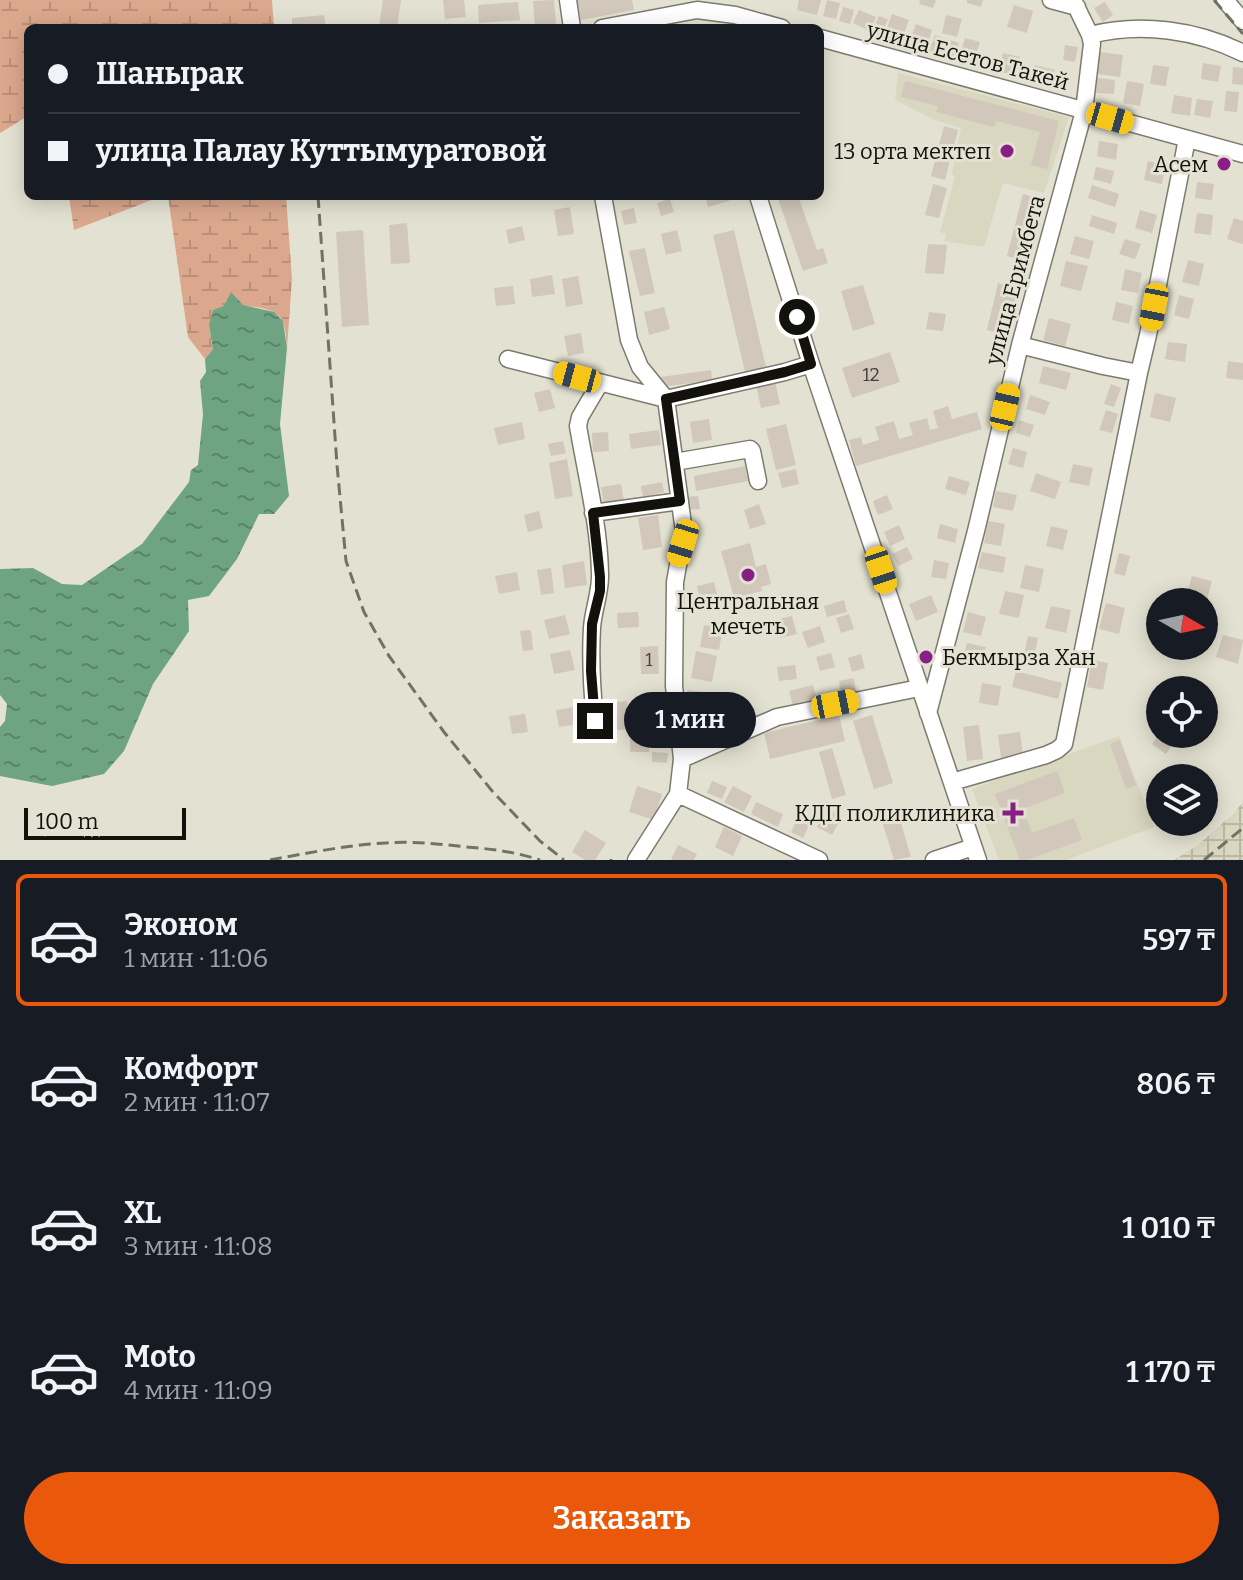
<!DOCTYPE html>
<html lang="ru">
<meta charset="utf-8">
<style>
body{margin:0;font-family:Bitter,serif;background:#20242c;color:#f1f3f6;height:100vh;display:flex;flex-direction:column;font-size:30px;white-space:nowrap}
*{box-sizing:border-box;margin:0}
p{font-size:26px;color:#9ea1a6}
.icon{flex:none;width:44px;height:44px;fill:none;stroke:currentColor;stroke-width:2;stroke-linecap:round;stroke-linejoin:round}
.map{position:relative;height:860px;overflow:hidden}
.details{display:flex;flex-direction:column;background:#171b24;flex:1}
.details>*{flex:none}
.top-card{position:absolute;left:24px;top:24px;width:800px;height:176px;border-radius:12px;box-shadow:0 4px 20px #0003;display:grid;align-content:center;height:176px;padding:0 24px;background:#171b24}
.needle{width:52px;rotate:99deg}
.buttons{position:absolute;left:1146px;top:588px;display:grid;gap:16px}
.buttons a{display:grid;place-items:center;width:72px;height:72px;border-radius:50%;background:#171b24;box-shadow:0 4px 20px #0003;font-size:40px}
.scale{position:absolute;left:24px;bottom:20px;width:162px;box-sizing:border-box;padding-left:8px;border:4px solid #12110c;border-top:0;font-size:22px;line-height:28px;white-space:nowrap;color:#12110c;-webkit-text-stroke:6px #e3e2d2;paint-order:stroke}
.end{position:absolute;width:36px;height:36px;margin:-18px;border:10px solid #12110c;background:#fff;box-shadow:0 0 0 4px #fff}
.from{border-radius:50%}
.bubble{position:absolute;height:56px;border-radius:28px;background:#171b24;box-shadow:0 4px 20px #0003;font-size:26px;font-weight:600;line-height:56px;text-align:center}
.car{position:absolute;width:24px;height:48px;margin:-24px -12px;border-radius:10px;box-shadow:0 0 6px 2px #0007;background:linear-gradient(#f5c518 24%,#345 0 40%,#f5c518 0 76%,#345 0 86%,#f5c518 0)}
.top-card b{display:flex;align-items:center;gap:28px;height:76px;font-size:30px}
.top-card b+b{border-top:2px solid #363941}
.top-card i{width:20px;height:20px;background:#f1f3f6}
ul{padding:14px 0 0;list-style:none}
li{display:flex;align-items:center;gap:24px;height:132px;margin:0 16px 12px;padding:0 8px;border:4px solid transparent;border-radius:12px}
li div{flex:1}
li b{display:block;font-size:30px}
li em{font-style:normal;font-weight:600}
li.active{border-color:#ea580c}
li>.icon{width:72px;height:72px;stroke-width:1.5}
.cta{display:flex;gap:16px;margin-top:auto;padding:16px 24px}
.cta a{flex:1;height:92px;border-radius:48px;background:#ea580c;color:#fff;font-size:32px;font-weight:600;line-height:92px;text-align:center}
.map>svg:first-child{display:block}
</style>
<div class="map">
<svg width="1243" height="860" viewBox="0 0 1243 860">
<defs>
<pattern id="industrial-grid" width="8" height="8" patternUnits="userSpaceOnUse" patternTransform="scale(2)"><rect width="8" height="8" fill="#d9d7c0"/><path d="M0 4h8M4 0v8" fill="none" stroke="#b9b8a4"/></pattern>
<pattern id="wetland-marsh" width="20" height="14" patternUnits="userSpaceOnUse" patternTransform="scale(2)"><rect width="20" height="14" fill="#dba88d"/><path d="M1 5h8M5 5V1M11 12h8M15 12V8" fill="none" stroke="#bb9078"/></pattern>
<pattern id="water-ripples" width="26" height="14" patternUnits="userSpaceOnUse" patternTransform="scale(2)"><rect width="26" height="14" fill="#6fa483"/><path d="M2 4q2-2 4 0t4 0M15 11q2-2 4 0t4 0" fill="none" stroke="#5a846a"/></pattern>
</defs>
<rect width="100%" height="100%" fill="#e3e2d2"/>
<path fill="#d9d7c0" d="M898,73L1069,117L1044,193L1003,183L984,247L944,241L946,234L940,232L955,177L952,174L961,128L935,120L895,100Z
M1119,736L1154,827L1066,860H999L972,789Z"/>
<path fill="url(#industrial-grid)" d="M1243,802V860H1174L1198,845L1233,814Z"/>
<path fill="url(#wetland-marsh)" d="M0,0H272L274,28H28V116L0,133Z
M69,196H162L74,230Z
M168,196H286L292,279L287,348C286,340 286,329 283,322C276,305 240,305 224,306L209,325L213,349L205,359L188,337Z"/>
<path fill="url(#water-ripples)" d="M231,292L243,305L274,312L283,321L287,348L280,424L289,496L274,514H259L237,559L209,596L188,600L189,631L153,684L124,751L104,774L52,786L0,776V727L5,721L7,704L0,695V569L33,568L62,584L82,585L142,544L189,482L191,470L198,465L203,414L200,381L206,372L205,359L213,349L209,325L213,310L224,306Z"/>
<path fill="#d1c7ba" d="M383,0H401L397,28L379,26Z
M443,0H464L466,17L445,19Z
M554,0L556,25L535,26L533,1Z
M577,0H632L634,10L581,20Z
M799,0H821L817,15L797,10Z
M827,0L840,3L836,19L823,16Z
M920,0H936L933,8L919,4Z
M967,0H983L981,7L967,3Z
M518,2L520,20L479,23L478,5Z
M1105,2L1113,15L1103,22L1094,8Z
M1014,5L1033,11L1027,33L1007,27Z
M843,7L854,10L850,24L839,21Z
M859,10L876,17L870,31L853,23Z
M892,14L909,20L901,42L884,36Z
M324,15L326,28H292V18Z
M946,15L962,19L957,37L942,33Z
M879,16L888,19L881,36L872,32Z
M916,24L932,30L925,51L909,45Z
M935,35L959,43L953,60L929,52Z
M965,38L980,42L973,64L959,60Z
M1065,45L1078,47L1075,62L1063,60Z
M1099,52L1123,55L1120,77L1097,74Z
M1003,53L1020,57L1016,76L998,71Z
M1203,63L1221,66L1218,82L1201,79Z
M1035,65L1055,70L1051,87L1031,82Z
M1153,65L1169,67L1166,86L1150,84Z
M1233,67L1243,68V85L1232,84Z
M1097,78L1115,80L1114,94L1096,93Z
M905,81L1059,121L1047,169L1031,165L1040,132L996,121L994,127L936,112L938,106L901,97Z
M1127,81L1144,84L1140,106L1123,103Z
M1226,91L1239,92L1237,112L1224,111Z
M1174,95L1192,98L1190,116L1171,113Z
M1197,99L1213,101L1210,118L1194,115Z
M944,126L958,130L945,180L931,176Z
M1099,141L1118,144L1116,160L1097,156Z
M1148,161L1166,165L1162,184L1144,180Z
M1096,167L1114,171L1111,184L1093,179Z
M1197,182L1214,184L1212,200L1195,198Z
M933,184L947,188L939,218L925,215Z
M1092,185L1119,194L1115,207L1088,198Z
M1023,194L1042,199L1026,261L1007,256Z
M705,196H728L729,201L708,207Z
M777,196H798L817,250L823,248L828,263L803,271Z
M670,199L674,212L661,216L657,203Z
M570,207L574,234L558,236L554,210Z
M634,208L637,223L624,225L621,211Z
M1140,210L1157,215L1152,233L1135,228Z
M1197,213L1213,215L1211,235L1194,233Z
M1092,215L1117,223L1114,234L1089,226Z
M1234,218L1243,221V244L1227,239Z
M407,223L410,263L391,264L389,225Z
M522,226L525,240L509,244L506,230Z
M363,230L369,325L342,327L336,232Z
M677,230L682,251L666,255L661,234Z
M734,230L766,367L745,372L713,235Z
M1075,236L1094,241L1089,259L1070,254Z
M1125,239L1141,244L1135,259L1119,254Z
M928,244L947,245L944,274L925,273Z
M645,248L655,293L640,296L629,251Z
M1188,260L1204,264L1199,286L1182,282Z
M1066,261L1088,266L1081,291L1060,286Z
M1125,269L1142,273L1138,293L1121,290Z
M552,275L555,294L532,297L530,279Z
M578,276L583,304L566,307L562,279Z
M998,283L1018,289L1007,335L987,330Z
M863,285L875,324L853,331L841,291Z
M513,286L515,304L496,306L494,288Z
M1179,295L1194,299L1189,319L1174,315Z
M1116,302L1133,306L1129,324L1112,320Z
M664,307L670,329L649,335L644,312Z
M929,312L946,314L943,331L926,329Z
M1049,318L1071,324L1065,346L1043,340Z
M581,333L584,353L568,356L564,336Z
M1168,342L1187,344L1185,362L1165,359Z
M890,352L900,382L852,398L842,368Z
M1228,361L1243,363V380L1226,378Z
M1043,366L1071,373L1066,390L1039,383Z
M711,370L712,380L662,387L660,377Z
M775,381L780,404L761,408L756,385Z
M1111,384L1121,388L1114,407L1104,404Z
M550,389L555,408L539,412L534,393Z
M1155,393L1176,398L1170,422L1150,417Z
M1030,395L1050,402L1045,415L1026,409Z
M948,406L952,419L977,412L982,429L856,466L849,440L861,437L863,445L879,440L875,427L894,421L899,439L913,435L909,423L927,418L930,430L938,428L933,411Z
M1106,410L1118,414L1112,433L1099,430Z
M709,419L712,440L693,443L690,422Z
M1019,420L1034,425L1030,437L1016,433Z
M522,422L525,439L498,445L494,428Z
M786,424L796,465L776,470L766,429Z
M659,430L661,445L631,449L629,434Z
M608,432L609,451L593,452L592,433Z
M563,441L566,453L551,456L548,444Z
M1013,448L1027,452L1023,468L1008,464Z
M567,459L573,496L555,499L549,463Z
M1073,464L1093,468L1089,486L1069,482Z
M745,466L748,481L696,491L694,476Z
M796,469L799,484L782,488L778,473Z
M1036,473L1061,482L1055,499L1030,491Z
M949,476L970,482L966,495L945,489Z
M662,482L664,492L643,497L641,486Z
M621,484L624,501L604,505L601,487Z
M996,491L1017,495L1013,511L993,507Z
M887,495L893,509L878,515L873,501Z
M698,496L700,509L686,510L685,497Z
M759,504L766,524L750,529L744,510Z
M539,511L543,528L528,532L524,515Z
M658,515L662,547L643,550L638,518Z
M988,521L1005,524L1001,546L984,543Z
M940,524L958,529L955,543L937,538Z
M899,525L905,539L890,546L884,532Z
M1051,526L1068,530L1063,550L1046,546Z
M750,543L756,567L766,564L771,584L761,587L762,591L734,598L721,551Z
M907,547L913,559L898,566L892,554Z
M982,552L1006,557L1003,573L978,568Z
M1119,553L1130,556L1125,576L1114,573Z
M934,560L949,563L946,579L931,577Z
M584,561L587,585L565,588L562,565Z
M1025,565L1044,569L1039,592L1020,588Z
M551,568L554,593L541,595L537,570Z
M517,572L520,590L499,594L495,576Z
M1192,576L1212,581L1206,603L1186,597Z
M714,582L720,607L702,611L697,586Z
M1005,591L1024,595L1019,618L999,614Z
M931,595L938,612L916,621L909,604Z
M844,600L847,612L827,617L824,606Z
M1106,603L1125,608L1119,634L1099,629Z
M1051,606L1071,610L1066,633L1045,628Z
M638,612L639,627L618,628L617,613Z
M968,612L986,617L981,636L963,632Z
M849,614L854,629L841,633L836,618Z
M565,615L570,634L549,639L544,620Z
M792,616L797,634L780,638L775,620Z
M704,625L723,627L719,650L700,647Z
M820,626L825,642L808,648L802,632Z
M531,630L533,650L523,651L520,631Z
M1223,635L1243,640L1238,664L1216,657Z
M1028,636L1038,638L1034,657L1024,655Z
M967,643L986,647L983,659L964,654Z
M658,646L659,674H641L640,647Z
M570,650L575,670L554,674L550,654Z
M696,651L717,656L712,682L691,678Z
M831,653L835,667L820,671L816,657Z
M861,654L865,668L852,672L848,658Z
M1092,660L1108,663L1103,690L1087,687Z
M795,665L797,679L779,681L777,667Z
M1016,671L1062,683L1058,699L1012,687Z
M854,678L856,692L841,694L839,681Z
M982,683L1001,686L998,706L979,703Z
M813,685L817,700L793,706L789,691Z
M687,690L704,692L702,706L685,704Z
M627,701L630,729L605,731L602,704Z
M575,707L578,724L559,727L556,710Z
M707,710L722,712L720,728L704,726Z
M525,714L528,732L512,734L509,716Z
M839,715L845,741L770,759L764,733Z
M872,715L893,783L874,789L853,721Z
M650,724H667V732L650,731Z
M979,725L983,759L967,761L963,727Z
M1020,732L1023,755L1001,758L998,735Z
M630,733L650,734L649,752H630Z
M1159,734H1180L1166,754L1152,744Z
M1120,740L1136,785L1126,789L1110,744Z
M832,748L846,795L832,799L819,752Z
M652,752L668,753L667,763L652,762Z
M1057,771L1065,793L1023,809L1032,833L1074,818L1082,840L1027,860H1020L995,794Z
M712,781L727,787L722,799L707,793Z
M637,786L662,794L654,820L629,812Z
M733,786L752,796L744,812L724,802Z
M756,802L783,814L778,827L751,814Z
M827,808L842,816L832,835L817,827Z
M899,816L911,857L894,860L882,821Z
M797,819L809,825L803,838L791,832Z
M724,827L742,836L733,856L715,847Z
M585,830L606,843L595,860H585L572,852Z
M678,845L697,854L694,860H671Z"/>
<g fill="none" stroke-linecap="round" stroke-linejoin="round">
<defs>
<path id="minor" d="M568,0L572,28
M1051,0L1077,7
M1225,0L1243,21
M602,28L697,10L735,15L782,28
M1090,35C1141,22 1197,30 1243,53
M820,38L1243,154
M603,196L629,340L640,367L666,399L684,532L675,582L674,686L682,759L777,717L919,688
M758,196L811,364L978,860
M1020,345L1103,366L1139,373
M508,359L666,399L785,372L811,364
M675,462L750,449L752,451L758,481
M593,513L680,501
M928,713L976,531L1020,345L1084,111L1092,44L1090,35L1073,0
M595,721C592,690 590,660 592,628C593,610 601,592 600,573C599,524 586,474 578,426L580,417L600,383
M952,782L1046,755L1057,750L1064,744L1139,373L1148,335L1187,139
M678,794L819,860
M636,860L678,794L682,759
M934,860L973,847"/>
</defs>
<use href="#minor" stroke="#7d7b6d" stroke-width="19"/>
<use href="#minor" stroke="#fff" stroke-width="16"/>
<path stroke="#727167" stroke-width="3" stroke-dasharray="12 6" stroke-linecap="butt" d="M1214,0L1243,34
M318,196L337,465L346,561L364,612L389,656L444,732L493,792L540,841L564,860
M611,859V860
M270,860C308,853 347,845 386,843C413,841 440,844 467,847C492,849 516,852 540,860
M1204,860L1243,828"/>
</g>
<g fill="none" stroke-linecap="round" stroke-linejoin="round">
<path stroke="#12110c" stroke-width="10" d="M595,721L591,671L592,624L600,591V577L593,513L680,501L666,399L785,372L811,364L797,317"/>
</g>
<g fill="#871f85" stroke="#e3e2d2" stroke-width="3">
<circle cx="1007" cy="151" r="8"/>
<circle cx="1224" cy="164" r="8"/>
<circle cx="748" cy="575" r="8"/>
<circle cx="926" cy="657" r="8"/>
<path d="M1009 801h8v8h8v8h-8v8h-8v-8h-8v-8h8z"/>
</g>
<g text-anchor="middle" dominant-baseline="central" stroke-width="6" stroke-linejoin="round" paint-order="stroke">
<g font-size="18" fill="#423e38">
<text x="871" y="375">12</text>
<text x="649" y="660">1</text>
</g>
<g font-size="22" fill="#12110c" stroke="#e3e2d2">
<text transform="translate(968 56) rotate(15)">улица Есетов Такей</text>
<text transform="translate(1015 280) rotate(-75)">улица Еримбета</text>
</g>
<g font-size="22" fill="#12110c" stroke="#e3e2d2" text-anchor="end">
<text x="991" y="151">13 орта мектеп</text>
<text x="1208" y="164">Асем</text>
<text x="748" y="601" text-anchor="middle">Центральная<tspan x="748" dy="25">мечеть</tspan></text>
<text x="942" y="657" text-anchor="start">Бекмырза Хан</text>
<text x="995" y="813">КДП поликлиника</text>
</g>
</g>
</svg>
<div class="buttons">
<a><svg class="needle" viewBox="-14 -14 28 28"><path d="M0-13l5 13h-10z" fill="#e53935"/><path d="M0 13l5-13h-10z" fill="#9ea1a6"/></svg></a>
<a><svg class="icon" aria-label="locate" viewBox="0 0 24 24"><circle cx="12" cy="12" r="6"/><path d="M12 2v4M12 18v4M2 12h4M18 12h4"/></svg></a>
<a><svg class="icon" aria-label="layers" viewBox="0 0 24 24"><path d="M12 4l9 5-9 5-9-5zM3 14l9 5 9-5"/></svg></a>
</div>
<div class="scale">100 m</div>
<i class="end from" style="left:797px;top:317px"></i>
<i class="end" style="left:595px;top:721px"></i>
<div class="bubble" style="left:624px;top:692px;width:132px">1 мин</div>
<i class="car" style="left:1110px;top:118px;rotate:106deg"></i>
<i class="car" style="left:1154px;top:307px;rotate:191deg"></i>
<i class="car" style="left:577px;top:377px;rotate:285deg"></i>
<i class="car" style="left:1005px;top:407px;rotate:13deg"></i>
<i class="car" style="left:683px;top:543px;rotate:197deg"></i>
<i class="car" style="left:881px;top:570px;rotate:162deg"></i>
<i class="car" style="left:835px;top:704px;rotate:79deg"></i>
<div class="top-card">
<b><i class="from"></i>Шанырак</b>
<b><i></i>улица Палау Куттымуратовой</b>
</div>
</div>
<section class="details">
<ul>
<li class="active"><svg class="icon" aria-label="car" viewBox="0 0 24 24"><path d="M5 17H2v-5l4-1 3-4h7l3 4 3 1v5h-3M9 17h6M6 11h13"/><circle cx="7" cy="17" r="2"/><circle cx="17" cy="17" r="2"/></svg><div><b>Эконом</b><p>1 мин · 11:06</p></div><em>597 ₸</em></li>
<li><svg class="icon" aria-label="car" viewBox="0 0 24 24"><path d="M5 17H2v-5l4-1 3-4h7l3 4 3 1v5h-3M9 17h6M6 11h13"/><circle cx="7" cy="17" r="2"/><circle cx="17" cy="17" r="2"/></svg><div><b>Комфорт</b><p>2 мин · 11:07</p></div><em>806 ₸</em></li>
<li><svg class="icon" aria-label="car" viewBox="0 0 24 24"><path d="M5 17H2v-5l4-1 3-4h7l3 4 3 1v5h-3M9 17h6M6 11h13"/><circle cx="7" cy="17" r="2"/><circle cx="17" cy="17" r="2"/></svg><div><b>XL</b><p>3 мин · 11:08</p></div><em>1 010 ₸</em></li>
<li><svg class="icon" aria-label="car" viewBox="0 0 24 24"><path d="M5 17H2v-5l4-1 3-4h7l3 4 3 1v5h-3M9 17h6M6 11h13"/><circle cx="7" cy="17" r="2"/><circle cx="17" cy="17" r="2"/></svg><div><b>Moto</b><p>4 мин · 11:09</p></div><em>1 170 ₸</em></li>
</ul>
<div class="cta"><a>Заказать</a></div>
</section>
